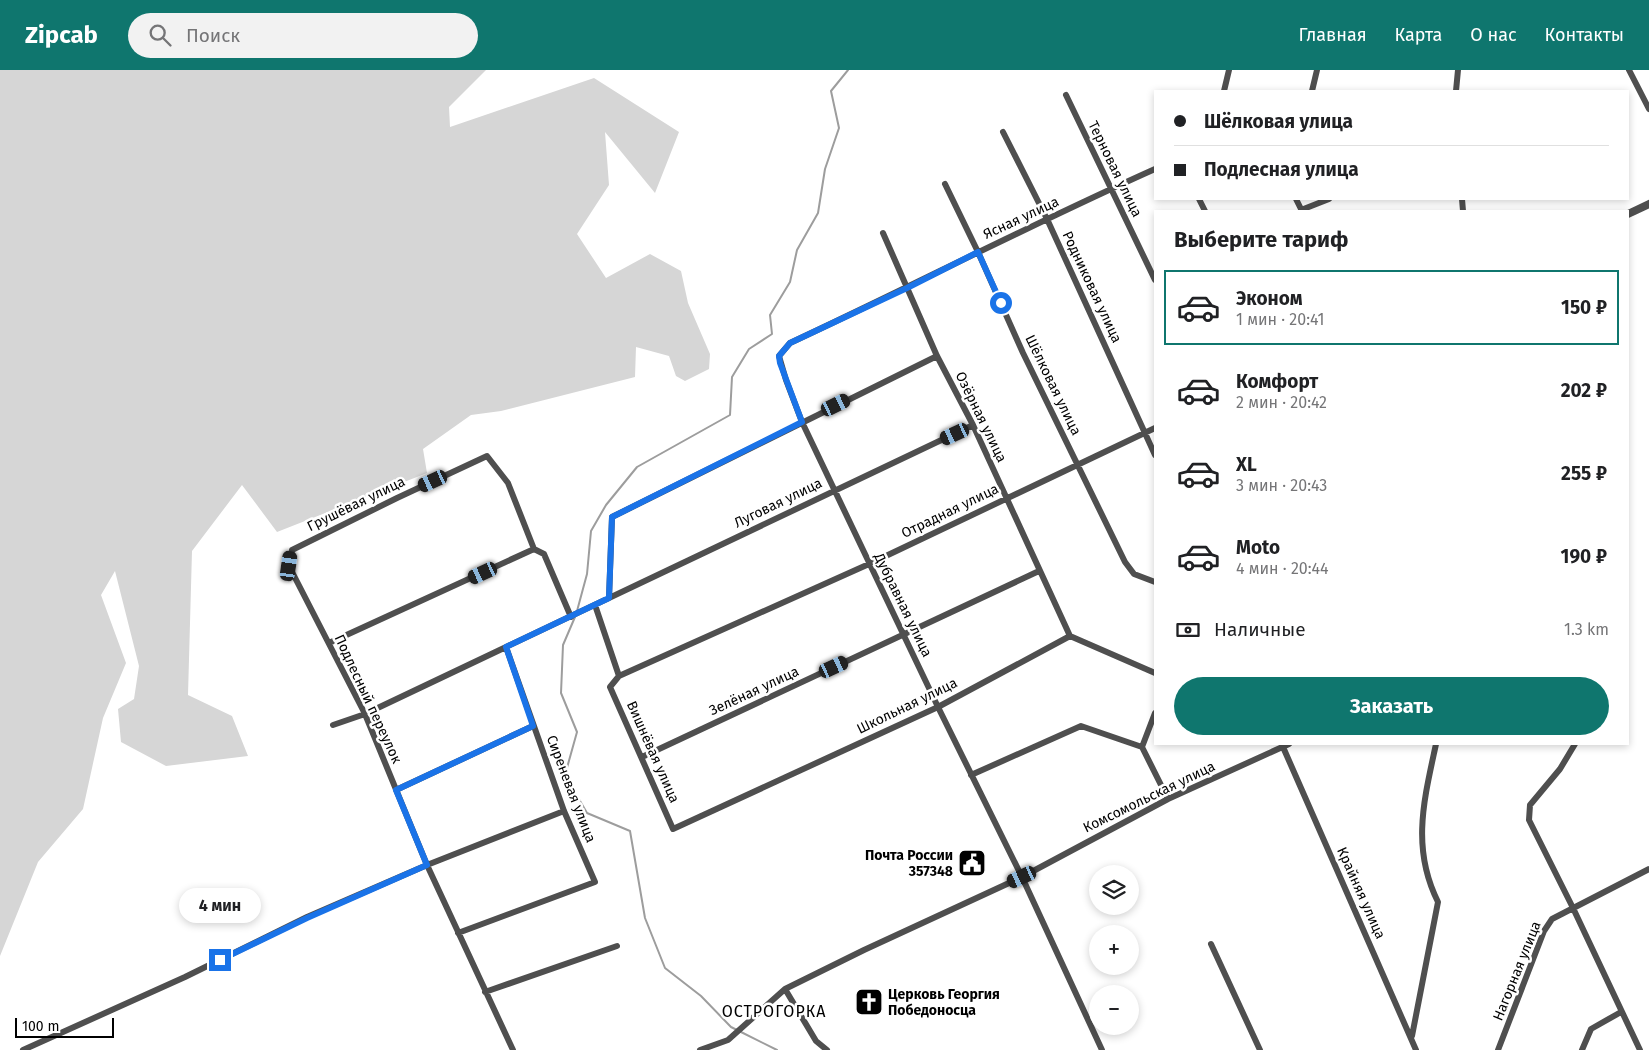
<!DOCTYPE html>
<html lang="ru">
<meta charset="utf-8">
<style>
body{margin:0;font-family:"Fira Sans",sans-serif;background:#f2f2f2;color:#202124;height:100vh;display:flex;flex-direction:column;font-size:19px;white-space:nowrap}
*{box-sizing:border-box;margin:0}
p{font-size:16px;color:#757577}
.icon{flex:none;width:28px;height:28px;fill:none;stroke:currentColor;stroke-width:2;stroke-linecap:round;stroke-linejoin:round}
.map{position:relative;flex:1;overflow:hidden}
.sheet{position:absolute;left:1154px;top:140px;width:475px;height:535px;display:flex;flex-direction:column;background:#fff;border-radius:0px;box-shadow:0 2px 8px #0003}
.sheet>*{flex:none}
.top-card{position:absolute;left:1154px;top:20px;width:475px;height:110px;border-radius:0px;box-shadow:0 2px 8px #0003;display:grid;align-content:center;height:110px;padding:0 20px;background:#fff}
.controls{position:absolute;left:1089px;top:795px;display:grid;gap:10px}
.controls a{display:grid;place-items:center;width:50px;height:50px;border-radius:50%;background:#fff;box-shadow:0 2px 8px #0003;font-size:25px}
.scale{position:absolute;left:15px;bottom:12px;width:99px;box-sizing:border-box;padding-left:5px;border:2px solid #000;border-top:0;font-size:14px;line-height:18px;white-space:nowrap;color:#000;-webkit-text-stroke:4px #fff;paint-order:stroke}
.end{position:absolute;width:22px;height:22px;margin:-11px;border:6px solid #1a73e8;background:#fff;box-shadow:0 0 0 2px #fff}
.from{border-radius:50%}
.bubble{position:absolute;height:35px;border-radius:18px;background:#fff;box-shadow:0 2px 8px #0003;font-size:16px;font-weight:700;line-height:35px;text-align:center}
.car{position:absolute;width:15px;height:30px;margin:-15px -8px;border-radius:6px;box-shadow:0 0 4px 1px #0007;background:linear-gradient(#222 24%,#8ab4d8 0 40%,#222 0 76%,#8ab4d8 0 86%,#222 0)}
.top-card b{display:flex;align-items:center;gap:18px;height:48px;font-size:19px}
.top-card b+b{border-top:1px solid #e0e0e0}
.top-card i{width:12px;height:12px;background:#202124}
ul{padding:0;list-style:none}
li{display:flex;align-items:center;gap:15px;height:75px;margin:0 10px 8px;padding:0 10px;border:2px solid transparent;border-radius:0px}
li div{flex:1}
li b{display:block;font-size:19px}
li em{font-style:normal;font-weight:700}
li.current{border-color:#0f766e}
li>.icon{width:45px;height:45px;stroke-width:1.5}
h2{padding:0 20px;font-size:22px;line-height:60px}
.pay{display:flex;align-items:center;gap:12px;height:55px;padding:0 20px;font-size:19px}
.pay p{margin-inline-start:auto}
.cta{display:flex;gap:10px;margin-top:auto;padding:10px 20px}
.cta a{flex:1;height:58px;border-radius:30px;background:#0f766e;color:#fff;font-size:20px;font-weight:700;line-height:58px;text-align:center}
header{display:flex;align-items:center;gap:30px;box-sizing:border-box;height:70px;padding:0 25px;background:#0f766e;color:#fff}
header strong{font-size:24px}
nav{display:flex;gap:28px;margin-inline-start:auto;font-size:18px}
.search{width:350px;height:45px;background:#f2f2f2;display:flex;align-items:center;gap:12px;box-sizing:border-box;padding:0 18px;border-radius:28px;color:#757577;font-size:19px}
.map>svg:first-child{display:block}
</style>
<header>
<strong>Zipcab</strong>
<div class="search"><svg class="icon" aria-label="search" viewBox="0 0 24 24"><circle cx="10" cy="10" r="6"/><path d="M15 15l6 6"/></svg>Поиск</div>
<nav><a>Главная</a><a>Карта</a><a>О нас</a><a>Контакты</a></nav>
</header>
<div class="map">
<svg width="1649" height="980" viewBox="0 0 1649 980">
<rect width="100%" height="100%" fill="#fff"/>
<path fill="#d6d6d6" d="M0,0H486L449,37L450,57L594,8L679,62L655,123L605,62L609,115L577,164L606,208L650,184L681,201L688,233L710,284L709,299L685,311L676,306L669,286L636,277L635,307L501,341L471,345L423,379L427,403L277,462L242,415L192,481L188,625L232,646L248,686L166,696L121,672L118,639L134,629L139,596L115,501L101,525L126,593L103,648L83,739L38,792L0,886Z"/>
<g fill="none" stroke-linecap="round" stroke-linejoin="round">
<path stroke="#9d9d9d" stroke-width="2" d="M577,541L587,504L591,461L606,435L637,397L730,345L732,307L749,279L772,264L770,245L790,212L797,180L818,143L825,99L839,58L831,21L848,0
M575,547L563,575L561,623L577,662L565,705L587,743L630,761L645,848L665,898L701,926L731,957L737,960
M741,962L777,980"/>
<path stroke="#4f4f4f" stroke-width="6" d="M1629,0L1649,39
M1224,21L1229,0
M1312,21L1317,0
M1456,21L1458,0
M1066,25L1155,210
M1003,62L1047,149L1155,385
M945,114L978,182L1023,283L1125,492L1134,504L1155,512
M1199,129L1205,141
M1296,129L1302,141
M1462,129L1463,141
M1301,140L1329,129
M883,163L937,286L973,355L1070,566L1155,603
M609,528L612,447L937,286
M595,535L619,606L610,617L673,759L938,637L1070,566
M329,573L534,479
M619,606L869,494L1155,358
M333,655L365,644L973,355
M1575,674L1560,699L1530,735L1529,750L1573,838L1640,980
M1142,677L1155,643
M1283,677L1416,980
M642,687L1039,501
M971,705L1081,656L1142,677L1168,729
M396,720L533,656
M458,863L595,812L564,741L506,577
M1211,874L1260,980
M785,919L816,971L827,980
M485,922L617,876
M1412,966L1438,832C1411,778 1424,730 1436,674
M23,980L185,907L307,847L427,795L564,741
M513,980L427,795L365,644L289,496L292,480L397,428L487,386L508,413L534,479L544,484L571,547
M700,980L728,970L785,919L864,880L1022,807L1168,729L1289,674
M1102,980L1022,807L938,637L802,352L786,310L779,286L790,273C912,216 1032,154 1155,99
M1498,980L1544,861L1552,849L1649,799
M1582,980L1591,959L1621,942"/>
<path stroke="#4f4f4f" stroke-width="8" d="M1628,144L1649,134"/>
</g>
<g fill="none" stroke-linecap="round" stroke-linejoin="round">
<path stroke="#1a73e8" stroke-width="6" d="M220,890L307,848L427,795L396,720L533,656L506,577L609,528L612,447L802,352L780,293L779,286L790,273L907,218L978,182L1001,233"/>
</g>
<defs>
<symbol id="civic-square" viewBox="-11 -11 22 22"><rect x="-9" y="-9" width="18" height="18" rx="4" fill="#000" stroke="#fff"/><path d="M-.6-6.5H3V-4.5H.6V-3L4-1V1h2V6H-6V1h2V-1L-.6-3ZM-1.2 2.5V6h2.4V2.5Z" fill="#fff"/></symbol>
<symbol id="church-square" viewBox="-11 -11 22 22"><rect x="-9" y="-9" width="18" height="18" rx="4" fill="#000" stroke="#fff"/><path d="M-1.2-6h2.4v3.5h3.3v2.4h-3.3V6h-2.4V-.1h-3.3v-2.4h3.3Z" fill="#fff"/></symbol>
</defs>
<g fill-rule="evenodd">
<use href="#civic-square" x="956" y="777" width="32" height="32"/>
<use href="#church-square" x="853" y="916" width="32" height="32"/>
</g>
<g text-anchor="middle" dominant-baseline="central" stroke-width="5" stroke-linejoin="round" paint-order="stroke">
<g font-size="14" fill="#000" stroke="#fff">
<text transform="translate(1115 99) rotate(64)">Терновая улица</text>
<text transform="translate(1021 148) rotate(-25)">Ясная улица</text>
<text transform="translate(1092 217) rotate(65)">Родниковая улица</text>
<text transform="translate(1053 315) rotate(64)">Шёлковая улица</text>
<text transform="translate(981 347) rotate(64)">Озёрная улица</text>
<text transform="translate(778 433) rotate(-26)">Луговая улица</text>
<text transform="translate(356 434) rotate(-26)">Грушёвая улица</text>
<text transform="translate(950 441) rotate(-26)">Отрадная улица</text>
<text transform="translate(903 535) rotate(64)">Дубравная улица</text>
<text transform="translate(754 621) rotate(-25)">Зелёная улица</text>
<text transform="translate(368 629) rotate(65)">Подлесный переулок</text>
<text transform="translate(907 636) rotate(-26)">Школьная улица</text>
<text transform="translate(653 682) rotate(66)">Вишнёвая улица</text>
<text transform="translate(571 719) rotate(69)">Сиреневая улица</text>
<text transform="translate(1149 727) rotate(-26)">Комсомольская улица</text>
<text transform="translate(1361 823) rotate(66)">Крайняя улица</text>
<text transform="translate(1517 901) rotate(-68)">Нагорная улица</text>
</g>
<g font-size="14" font-weight="bold" fill="#000" stroke="#fff" text-anchor="end">
<text x="953" y="785">Почта России<tspan x="953" dy="16">357348</tspan></text>
<text x="888" y="924" text-anchor="start">Церковь Георгия<tspan x="888" dy="16">Победоносца</tspan></text>
</g>
<g font-size="16" letter-spacing="1" fill="#000" stroke="#fff">
<text x="774" y="941">ОСТРОГОРКА</text>
</g>
</g>
</svg>
<div class="controls">
<a><svg class="icon" aria-label="layers" viewBox="0 0 24 24"><path d="M12 4l9 5-9 5-9-5zM3 14l9 5 9-5"/></svg></a>
<a>+</a>
<a>−</a>
</div>
<div class="scale">100 m</div>
<i class="end from" style="left:1001px;top:233px"></i>
<i class="end" style="left:220px;top:890px"></i>
<div class="bubble" style="left:179px;top:818px;width:82px">4 мин</div>
<i class="car" style="left:836px;top:335px;rotate:64deg"></i>
<i class="car" style="left:955px;top:364px;rotate:245deg"></i>
<i class="car" style="left:433px;top:411px;rotate:245deg"></i>
<i class="car" style="left:289px;top:496px;rotate:8deg"></i>
<i class="car" style="left:483px;top:503px;rotate:245deg"></i>
<i class="car" style="left:834px;top:597px;rotate:65deg"></i>
<i class="car" style="left:1022px;top:807px;rotate:245deg"></i>
<div class="top-card">
<b><i class="from"></i>Шёлковая улица</b>
<b><i></i>Подлесная улица</b>
</div>
<section class="sheet">
<h2>Выберите тариф</h2>
<ul>
<li class="current"><svg class="icon" aria-label="car" viewBox="0 0 24 24"><path d="M5 17H2v-5l4-1 3-4h7l3 4 3 1v5h-3M9 17h6M6 11h13"/><circle cx="7" cy="17" r="2"/><circle cx="17" cy="17" r="2"/></svg><div><b>Эконом</b><p>1 мин · 20:41</p></div><em>150 ₽</em></li>
<li><svg class="icon" aria-label="car" viewBox="0 0 24 24"><path d="M5 17H2v-5l4-1 3-4h7l3 4 3 1v5h-3M9 17h6M6 11h13"/><circle cx="7" cy="17" r="2"/><circle cx="17" cy="17" r="2"/></svg><div><b>Комфорт</b><p>2 мин · 20:42</p></div><em>202 ₽</em></li>
<li><svg class="icon" aria-label="car" viewBox="0 0 24 24"><path d="M5 17H2v-5l4-1 3-4h7l3 4 3 1v5h-3M9 17h6M6 11h13"/><circle cx="7" cy="17" r="2"/><circle cx="17" cy="17" r="2"/></svg><div><b>XL</b><p>3 мин · 20:43</p></div><em>255 ₽</em></li>
<li><svg class="icon" aria-label="car" viewBox="0 0 24 24"><path d="M5 17H2v-5l4-1 3-4h7l3 4 3 1v5h-3M9 17h6M6 11h13"/><circle cx="7" cy="17" r="2"/><circle cx="17" cy="17" r="2"/></svg><div><b>Moto</b><p>4 мин · 20:44</p></div><em>190 ₽</em></li>
</ul>
<div class="pay"><svg class="icon" aria-label="cash" viewBox="0 0 24 24"><path d="M3 7h18v10H3z"/><circle cx="12" cy="12" r="2"/></svg>Наличные<p>1.3 km</p></div>
<div class="cta"><a>Заказать</a></div>
</section>
</div>
